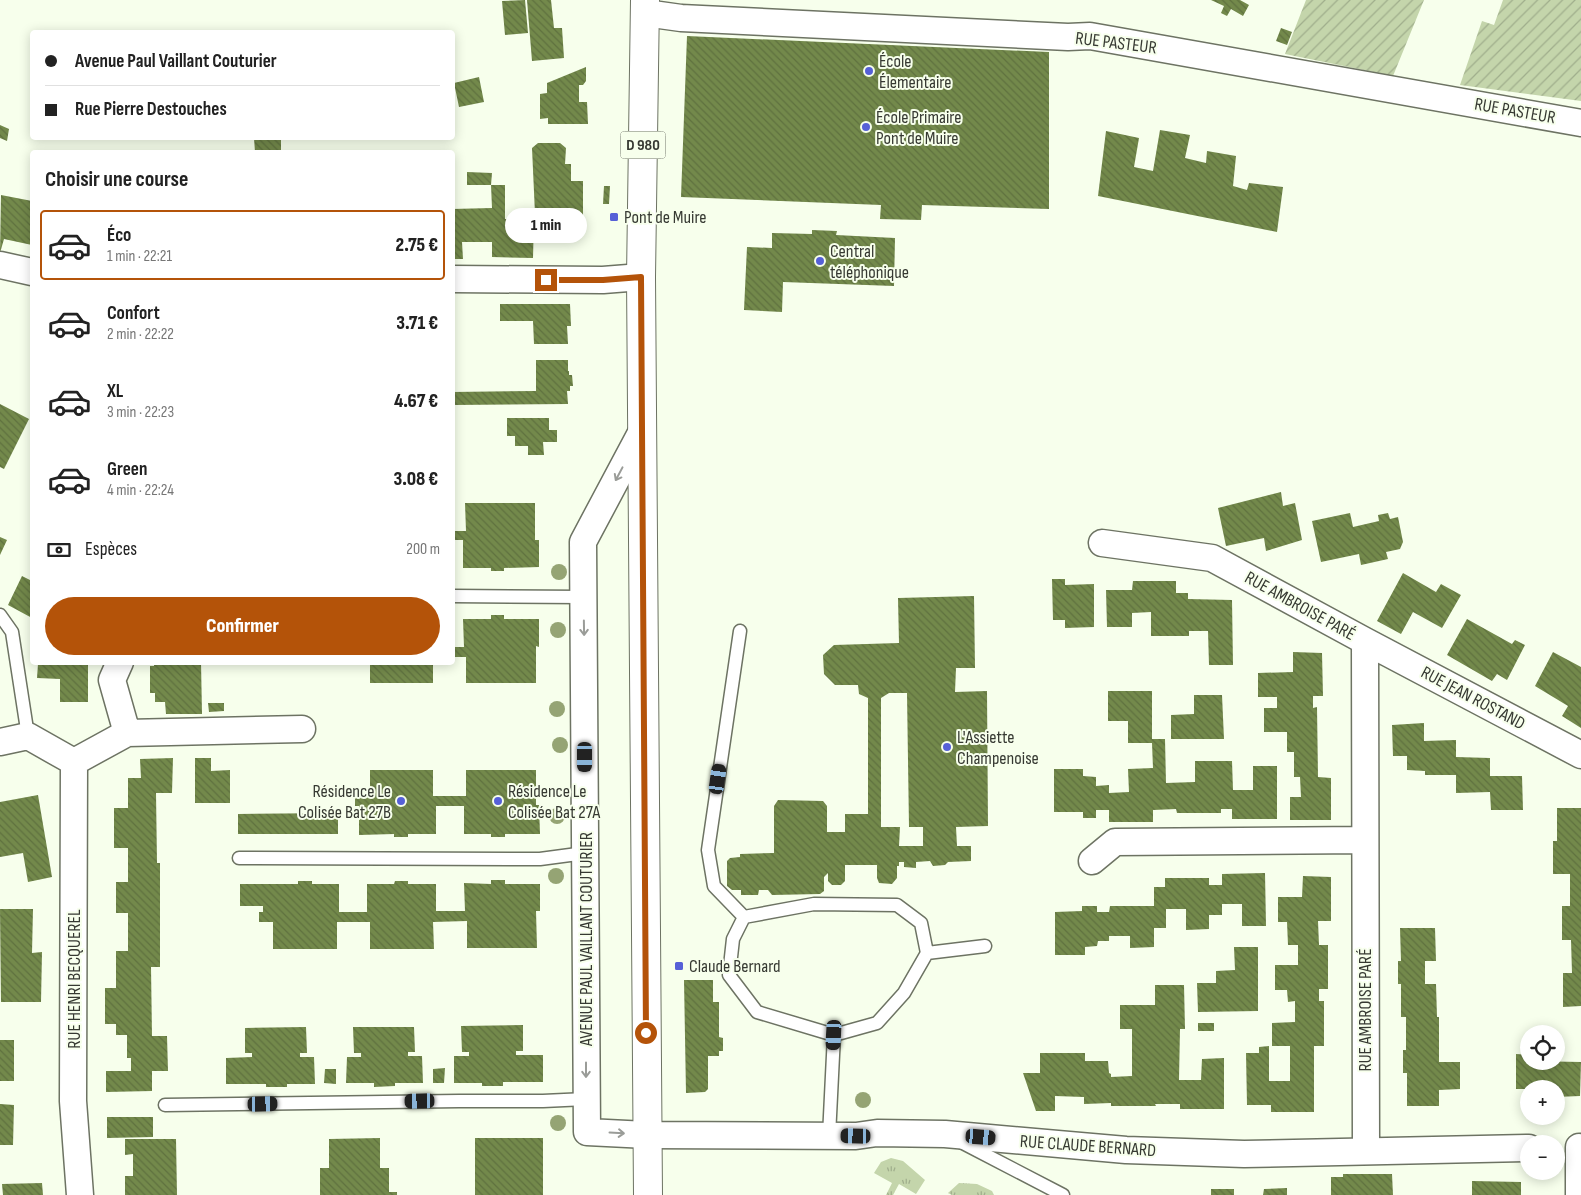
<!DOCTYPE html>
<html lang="fr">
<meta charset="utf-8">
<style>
body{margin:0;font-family:"Sofia Sans Condensed",sans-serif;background:#f2f2f2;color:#222;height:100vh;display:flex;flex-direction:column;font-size:19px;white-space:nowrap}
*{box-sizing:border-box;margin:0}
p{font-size:16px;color:#767676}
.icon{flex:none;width:28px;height:28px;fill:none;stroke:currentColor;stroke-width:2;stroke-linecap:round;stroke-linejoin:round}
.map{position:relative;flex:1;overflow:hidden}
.drawer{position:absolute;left:30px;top:150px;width:425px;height:515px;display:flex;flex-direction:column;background:#fff;border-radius:5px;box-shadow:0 2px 12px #0003}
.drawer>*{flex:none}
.guide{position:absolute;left:30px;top:30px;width:425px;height:110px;border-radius:5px;box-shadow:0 2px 12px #0003;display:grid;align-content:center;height:110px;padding:0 15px;background:#fff}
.tools{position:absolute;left:1520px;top:1025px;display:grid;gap:10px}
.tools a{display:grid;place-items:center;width:45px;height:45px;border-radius:50%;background:#fff;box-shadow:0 2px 12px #0003;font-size:25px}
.end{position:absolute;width:22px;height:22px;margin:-11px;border:6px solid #b45309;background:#fff;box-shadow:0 0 0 2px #fff}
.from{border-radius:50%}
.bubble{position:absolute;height:35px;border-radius:18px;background:#fff;box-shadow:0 2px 12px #0003;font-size:16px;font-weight:800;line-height:35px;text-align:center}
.car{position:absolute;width:15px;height:30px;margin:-15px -8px;border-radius:6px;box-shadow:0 0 4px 1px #0007;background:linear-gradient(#222 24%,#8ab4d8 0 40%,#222 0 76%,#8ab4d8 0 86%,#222 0)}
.guide b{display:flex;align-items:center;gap:18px;height:48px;font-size:19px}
.guide b+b{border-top:1px solid #e0e0e0}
.guide i{width:12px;height:12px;background:#222}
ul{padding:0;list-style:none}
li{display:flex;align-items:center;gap:15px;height:70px;margin:0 10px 8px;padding:0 5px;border:2px solid transparent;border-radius:5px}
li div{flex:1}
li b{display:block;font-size:19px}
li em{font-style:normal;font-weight:800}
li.active{border-color:#b45309}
li>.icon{width:45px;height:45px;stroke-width:1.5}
h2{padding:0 15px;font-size:22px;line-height:60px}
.pay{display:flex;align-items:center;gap:12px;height:55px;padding:0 15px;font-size:19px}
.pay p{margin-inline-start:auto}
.button{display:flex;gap:10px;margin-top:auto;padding:10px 15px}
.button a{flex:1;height:58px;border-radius:30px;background:#b45309;color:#fff;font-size:20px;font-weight:800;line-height:58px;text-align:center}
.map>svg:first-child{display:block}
</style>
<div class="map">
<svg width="1581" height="1195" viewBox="0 0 1581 1195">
<defs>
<pattern id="grass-tufts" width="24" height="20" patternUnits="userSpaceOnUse" patternTransform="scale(1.25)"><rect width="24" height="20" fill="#c4d5ab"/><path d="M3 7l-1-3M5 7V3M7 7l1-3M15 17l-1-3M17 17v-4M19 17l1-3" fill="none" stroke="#a0ae8c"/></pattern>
<pattern id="garden-furrows" width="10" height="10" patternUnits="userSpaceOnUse" patternTransform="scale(1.25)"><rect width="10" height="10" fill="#c4d5ab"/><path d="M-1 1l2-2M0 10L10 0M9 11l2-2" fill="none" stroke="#a0ae8c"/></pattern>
<pattern id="building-back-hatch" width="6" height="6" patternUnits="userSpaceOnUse" patternTransform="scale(1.25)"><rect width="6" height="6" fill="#73894b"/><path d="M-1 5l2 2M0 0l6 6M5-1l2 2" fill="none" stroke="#5f713f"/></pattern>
</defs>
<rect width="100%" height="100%" fill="#f7ffec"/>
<path fill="url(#grass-tufts)" d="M891,1158L903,1161L925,1180L916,1194L899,1184L893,1195H886L892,1183L874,1173L881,1162Z
M959,1183L977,1184L992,1191L994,1195H952L948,1193Z"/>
<path fill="url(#garden-furrows)" d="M1306,0H1424L1393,76L1285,54Z
M1503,0H1581V101L1460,85L1482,21L1494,25Z"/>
<path fill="url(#building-back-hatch)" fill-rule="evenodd" d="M525,0L528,33L505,35L502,1Z
M527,0H551L554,28H562L564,58L532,61Z
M1211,0H1240L1249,5L1243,16L1231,9L1227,16L1221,13L1224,6Z
M1281,28L1292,32L1287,45L1276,41Z
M687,36L1049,52V209L922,205L921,220L880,219L881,205L681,197Z
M586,67V81L583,85H579V102H587L588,124H548V118L540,119V94L547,93V83Z
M479,77L484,102L459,107L454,83Z
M0,125L9,129L7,141L0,138Z
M1160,130L1190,135L1185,158L1206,163L1207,151L1236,156L1233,186L1247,190L1249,183L1283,187L1277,232L1098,196L1106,131L1139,138L1134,167L1153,171Z
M254,138H281V152H255Z
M538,143H560L566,148L565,164H571V181H583V233H559V214H535L532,148Z
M467,172L492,173L491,185H467Z
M491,185H505V219L534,218L533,258L492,257V242H462L463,259H452V209L492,208Z
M604,186H610L609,204H603Z
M1,195L32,201V245L4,239L0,253Z
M812,230L837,231L836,235L895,238L894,286L783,282L782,312L744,310L747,247L772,248V233L812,234Z
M500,304H570L571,326H567L568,344H534L533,321H500Z
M536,360H568V371H569V375H572L573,386H570V391H567L568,404L452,405V392L536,391Z
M0,404L29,419L4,469L0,467Z
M507,418H549V430H557V442H543L544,455H528V446H515V436H507Z
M1281,492L1283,506L1295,503L1302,540L1266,551L1264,538L1226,546L1218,508Z
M465,503H535V540H539V567L504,568V571H491V568H463V540H452V531H466Z
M1350,513L1353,527L1379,521L1378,515L1388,513L1390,519L1398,517L1403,542L1400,549L1386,552L1388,559L1361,565L1359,554L1321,562L1312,521Z
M0,537L7,540L0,555Z
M1403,573L1436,592L1441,584L1461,595L1442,628L1413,612L1401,634L1377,621Z
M22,576L32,581V618L8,605Z
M1052,579H1065V585L1094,584V627L1065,628V620H1053Z
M1133,581H1176V593H1188V599L1232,600L1233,665H1209L1208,631H1189V636H1151V612L1132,613V627H1107L1106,590H1132Z
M974,596L975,668H956L955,692L987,691L988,826L956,827L957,846H971V861L948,862L945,865L933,866L930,861L916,862V868L904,867V862H899V866H897V878L892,884L879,883L877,878V865H845V881L841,885H832L828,881V873L824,877V891L820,894L772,895L768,890H759L758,895H741V890H732L727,886V861L730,858L740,857V854L774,853V806L778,800L823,801L827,806V832H845V814H868V698L859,694L858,685H835L824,674L823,655L834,645L899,643L898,598ZM889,693H907L909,827H923V846H899L900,827H881V698Z
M491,615H504V619H539V647L536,646V683H466V657H452V647H464L463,619H491Z
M1467,619L1512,644L1515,640L1525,645L1507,680L1497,674L1492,681L1447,655Z
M1293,652L1322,653L1323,696H1313V708L1317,707L1318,777L1331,778V820H1290V797H1301L1300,777H1294V752H1287V732H1264V708H1277V697H1258V673L1293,672Z
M1553,652L1581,667V728L1562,716L1568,706L1535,686Z
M57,662H88V702H60V679L37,678L38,664H57Z
M154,662H201L202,714H166L165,702H155V693H150V666H154Z
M370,662H433V683H370Z
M1108,691H1152V739H1165L1166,783L1195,782V761H1232L1233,790H1253V766H1277V819H1232V809H1221V813H1177L1176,809L1153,810V822H1109V810H1096V818H1083V812H1054V769H1083V776L1096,777V786L1109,785V793L1129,792L1128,769L1153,768L1152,743H1128V721H1108Z
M1194,695H1222L1224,739H1171V715L1194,714Z
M208,703H224V711L209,712Z
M1424,723V741L1456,740V757L1490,758V776H1522L1523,810H1491L1490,792L1456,793V775H1425V771L1407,770V756H1393L1392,725Z
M173,758L172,793H156L157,863H160V967H151L152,1036H167L168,1071H152V1091L106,1092V1071H131V1058H127V1035H116V1024H105V988H116V951H128V913H116V882H128V848H114V808H128V778H141L140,759Z
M195,758H211V771L230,770V803H195Z
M370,770H433V796H466V770H536V805H539L540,834H505V837H491V834H464V806H436V834H408V837H394V834L359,835V806H355V796H370Z
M38,795L52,877L28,882L23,853L0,857V802Z
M1557,808H1581V1006L1563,1007V973H1572L1571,940H1562V906H1570V874H1553V841H1557Z
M338,813V834H238V814Z
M1265,873L1266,926H1242V904H1222V915H1209V929L1186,930V909H1166V928H1154V947L1130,948V936H1109V941H1098L1097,946L1085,947V955H1055V912L1082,911V906H1097V912H1109L1110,906H1154V887H1165V878H1209V885H1222V874Z
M1303,876L1331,877V921H1318L1319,945H1328V989H1319V1001H1324V1046H1314V1112H1271V1105H1247L1246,1053H1259V1047L1269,1046V1081H1290V1046H1272V1023L1295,1022V1001L1288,1002L1287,990H1275V965H1298V945H1288L1287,922H1278V897H1302Z
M491,880H505V884H540V911H536L537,948H467V921L433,922L434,949H370V922H337V949H273V922H259V912H263V906H240V884H298V881H312V884H339V912H367V884H394L395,881H408V884H436V911H465L464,883L491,884Z
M0,909H33L32,953L42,952L41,1002H1Z
M1400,928H1435L1436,961H1425V984H1436L1437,1017H1439V1062H1460V1089L1439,1090V1106H1407V1073H1403V1050H1406V1017H1401V984H1398V961H1401Z
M1234,947H1258V1011L1198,1012L1197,983H1216V971L1235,970Z
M684,980H713V1002H719V1037L723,1038V1051H719V1056H708V1089L705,1092L686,1093Z
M1155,985H1184L1185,1029H1180L1179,1080H1201L1202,1059L1224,1058V1109H1180V1104H1155L1156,1106H1111V1103L1084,1104V1097L1055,1096V1111H1036L1023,1073H1040V1053H1085V1061H1108L1109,1073L1111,1074V1077L1132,1076V1029H1120V1005H1155Z
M1198,1023H1214V1031H1198Z
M523,1025V1051H516V1055H543V1082H503V1086H482V1083H454V1056H469V1052H462L461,1026Z
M306,1027L307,1053H300V1057H314L315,1084H287V1087H266V1084H226V1058L252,1057V1053H245V1028Z
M353,1027H414L415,1052H408V1056H422L423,1083H395V1086L374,1087V1083H346L347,1057H361V1053H354Z
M0,1040H14V1081H0Z
M1516,1054L1529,1055V1061L1581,1062L1580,1096L1556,1097V1089H1516Z
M445,1068L444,1083H433V1069Z
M325,1069H336V1084L324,1083Z
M0,1104L14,1105L13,1145H0Z
M107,1117H153V1137L107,1138Z
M380,1138V1168H389V1192H397V1195H320V1168H329V1139Z
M475,1138H543V1195H475Z
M125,1139H176L177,1195H125V1176H133V1154L125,1155Z
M1343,1174H1392L1393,1195H1331V1177H1343Z
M1472,1181L1521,1182V1195H1472Z
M42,1183L43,1195H3L2,1184Z
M1287,1188V1195H1263L1264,1189Z
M1211,1189H1234V1195H1211Z"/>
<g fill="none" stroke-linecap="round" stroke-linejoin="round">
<defs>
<path id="lane" d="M452,596L583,597
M0,615L12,632L28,736
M740,631L708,850L714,886L744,917
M239,858L540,859L585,853
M814,904L897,905L921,923L927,953L904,993L877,1023L834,1035L757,1012L729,975L733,939L744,917Z
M927,953L985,946
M165,1105L459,1101H543L586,1099
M829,1136L834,1035
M961,1142L1063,1195"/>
<path id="street" d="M645,13L681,18L1068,37L1090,36L1581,123
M0,265L32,272
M452,279L603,280L641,277
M642,431L583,542L587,1132L647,1135L856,1136L877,1133L945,1134L1126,1150L1244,1154L1529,1148
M1102,543L1212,558L1365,641L1581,755
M1365,641L1366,1151
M120,662L112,680L127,733
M0,742L28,736L74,762L73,1101L80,1195
M74,762L127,733L302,729
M1092,861L1115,842L1365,840
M1579,1195V1147"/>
<path id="primary" d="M645,0L641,277L648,1195"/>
</defs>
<use href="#lane" stroke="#6d7363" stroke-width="15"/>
<use href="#street" stroke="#6d7363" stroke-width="29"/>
<use href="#primary" stroke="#6d7363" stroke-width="30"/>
<use href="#lane" stroke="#fff" stroke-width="12"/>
<use href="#street" stroke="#fff" stroke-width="26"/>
<use href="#primary" stroke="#fff" stroke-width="28"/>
</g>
<g fill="#95a474">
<circle cx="559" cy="572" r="8"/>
<circle cx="558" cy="630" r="8"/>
<circle cx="557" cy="709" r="8"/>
<circle cx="560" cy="745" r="8"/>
<circle cx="557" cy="816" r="8"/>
<circle cx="556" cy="876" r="8"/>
<circle cx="863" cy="1100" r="8"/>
<circle cx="558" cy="1123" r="8"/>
</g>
<defs><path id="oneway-shaft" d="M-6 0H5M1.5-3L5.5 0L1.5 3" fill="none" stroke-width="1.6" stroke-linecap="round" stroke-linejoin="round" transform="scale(1.25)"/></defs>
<g stroke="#9a9c98">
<use href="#oneway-shaft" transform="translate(619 474) rotate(118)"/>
<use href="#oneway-shaft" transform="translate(584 628) rotate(89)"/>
<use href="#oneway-shaft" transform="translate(586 1070) rotate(90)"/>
<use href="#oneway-shaft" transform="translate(617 1133) rotate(3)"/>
</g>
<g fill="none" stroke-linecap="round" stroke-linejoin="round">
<path stroke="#b45309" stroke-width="6" d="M546,280H603L641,277L646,1033"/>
</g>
<g fill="#5660d7" stroke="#f7ffec" stroke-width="2">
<circle cx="869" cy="71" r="5"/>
<circle cx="866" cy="127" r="5"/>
<rect x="609" y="212" width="10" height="10" rx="2.5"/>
<circle cx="820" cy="261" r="5"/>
<circle cx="947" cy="747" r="5"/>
<circle cx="401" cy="801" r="5"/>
<circle cx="498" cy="801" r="5"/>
<rect x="674" y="961" width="10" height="10" rx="2.5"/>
</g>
<g text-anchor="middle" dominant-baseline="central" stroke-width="4" stroke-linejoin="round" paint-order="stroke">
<rect fill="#f7ffec" stroke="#70746a" stroke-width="1" x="620.5" y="131.5" width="45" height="27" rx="4"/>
<g font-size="16" font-weight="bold" fill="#363932">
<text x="643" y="145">D 980</text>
</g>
<g font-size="18" fill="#363932" stroke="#f7ffec">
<text transform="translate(1116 43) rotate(7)">RUE PASTEUR</text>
<text transform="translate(1515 111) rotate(10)">RUE PASTEUR</text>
<text transform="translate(1300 606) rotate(29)">RUE AMBROISE PARÉ</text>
<text transform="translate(1473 698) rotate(28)">RUE JEAN ROSTAND</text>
<text transform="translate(586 939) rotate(-90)">AVENUE PAUL VAILLANT COUTURIER</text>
<text transform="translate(74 979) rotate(-90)">RUE HENRI BECQUEREL</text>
<text transform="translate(1365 1010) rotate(-90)">RUE AMBROISE PARÉ</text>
<text transform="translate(1088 1146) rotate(4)">RUE CLAUDE BERNARD</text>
</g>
<g font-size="18" fill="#363932" stroke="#f7ffec" text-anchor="start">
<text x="879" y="61">École<tspan x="879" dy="21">Élementaire</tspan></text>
<text x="876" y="117">École Primaire<tspan x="876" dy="21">Pont de Muire</tspan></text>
<text x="624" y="217">Pont de Muire</text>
<text x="830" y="251">Central<tspan x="830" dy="21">téléphonique</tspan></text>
<text x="957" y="737">L'Assiette<tspan x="957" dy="21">Champenoise</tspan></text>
<text x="391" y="791" text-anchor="end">Résidence Le<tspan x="391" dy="21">Colisée Bat 27B</tspan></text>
<text x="508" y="791">Résidence Le<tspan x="508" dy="21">Colisée Bat 27A</tspan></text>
<text x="689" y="966">Claude Bernard</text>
</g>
</g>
</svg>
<div class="tools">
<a><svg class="icon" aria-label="locate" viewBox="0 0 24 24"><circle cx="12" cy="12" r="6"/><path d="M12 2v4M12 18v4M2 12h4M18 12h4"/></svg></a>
<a>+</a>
<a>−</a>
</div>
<i class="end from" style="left:646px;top:1033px"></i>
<i class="end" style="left:546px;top:280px"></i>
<div class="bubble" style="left:505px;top:208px;width:82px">1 min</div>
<i class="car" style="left:585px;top:757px;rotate:180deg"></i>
<i class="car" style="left:718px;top:779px;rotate:8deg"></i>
<i class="car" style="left:834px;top:1035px;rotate:183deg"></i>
<i class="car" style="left:420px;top:1101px;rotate:269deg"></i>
<i class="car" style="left:263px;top:1104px;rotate:89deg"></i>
<i class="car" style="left:856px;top:1136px;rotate:271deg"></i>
<i class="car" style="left:981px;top:1137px;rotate:95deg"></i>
<div class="guide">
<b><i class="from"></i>Avenue Paul Vaillant Couturier</b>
<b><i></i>Rue Pierre Destouches</b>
</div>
<section class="drawer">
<h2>Choisir une course</h2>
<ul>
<li class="active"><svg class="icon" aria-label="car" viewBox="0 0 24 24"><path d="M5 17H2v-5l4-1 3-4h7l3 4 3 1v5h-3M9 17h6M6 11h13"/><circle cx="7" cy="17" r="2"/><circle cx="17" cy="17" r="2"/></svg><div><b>Éco</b><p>1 min · 22:21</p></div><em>2.75 €</em></li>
<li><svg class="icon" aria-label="car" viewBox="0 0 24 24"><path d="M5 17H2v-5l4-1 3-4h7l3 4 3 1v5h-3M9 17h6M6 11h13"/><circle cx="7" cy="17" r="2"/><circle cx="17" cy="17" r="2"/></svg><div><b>Confort</b><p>2 min · 22:22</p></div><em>3.71 €</em></li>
<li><svg class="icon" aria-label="car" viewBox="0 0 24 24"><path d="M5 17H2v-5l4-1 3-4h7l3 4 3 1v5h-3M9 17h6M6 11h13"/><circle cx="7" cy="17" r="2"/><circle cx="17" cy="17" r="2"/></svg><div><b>XL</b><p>3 min · 22:23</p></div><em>4.67 €</em></li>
<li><svg class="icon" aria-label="car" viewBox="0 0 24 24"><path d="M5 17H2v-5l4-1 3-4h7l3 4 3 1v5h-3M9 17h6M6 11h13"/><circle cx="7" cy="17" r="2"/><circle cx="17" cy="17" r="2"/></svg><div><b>Green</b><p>4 min · 22:24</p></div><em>3.08 €</em></li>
</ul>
<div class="pay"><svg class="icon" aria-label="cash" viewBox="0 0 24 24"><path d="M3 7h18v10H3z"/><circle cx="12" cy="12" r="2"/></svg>Espèces<p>200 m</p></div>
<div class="button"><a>Confirmer</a></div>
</section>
</div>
